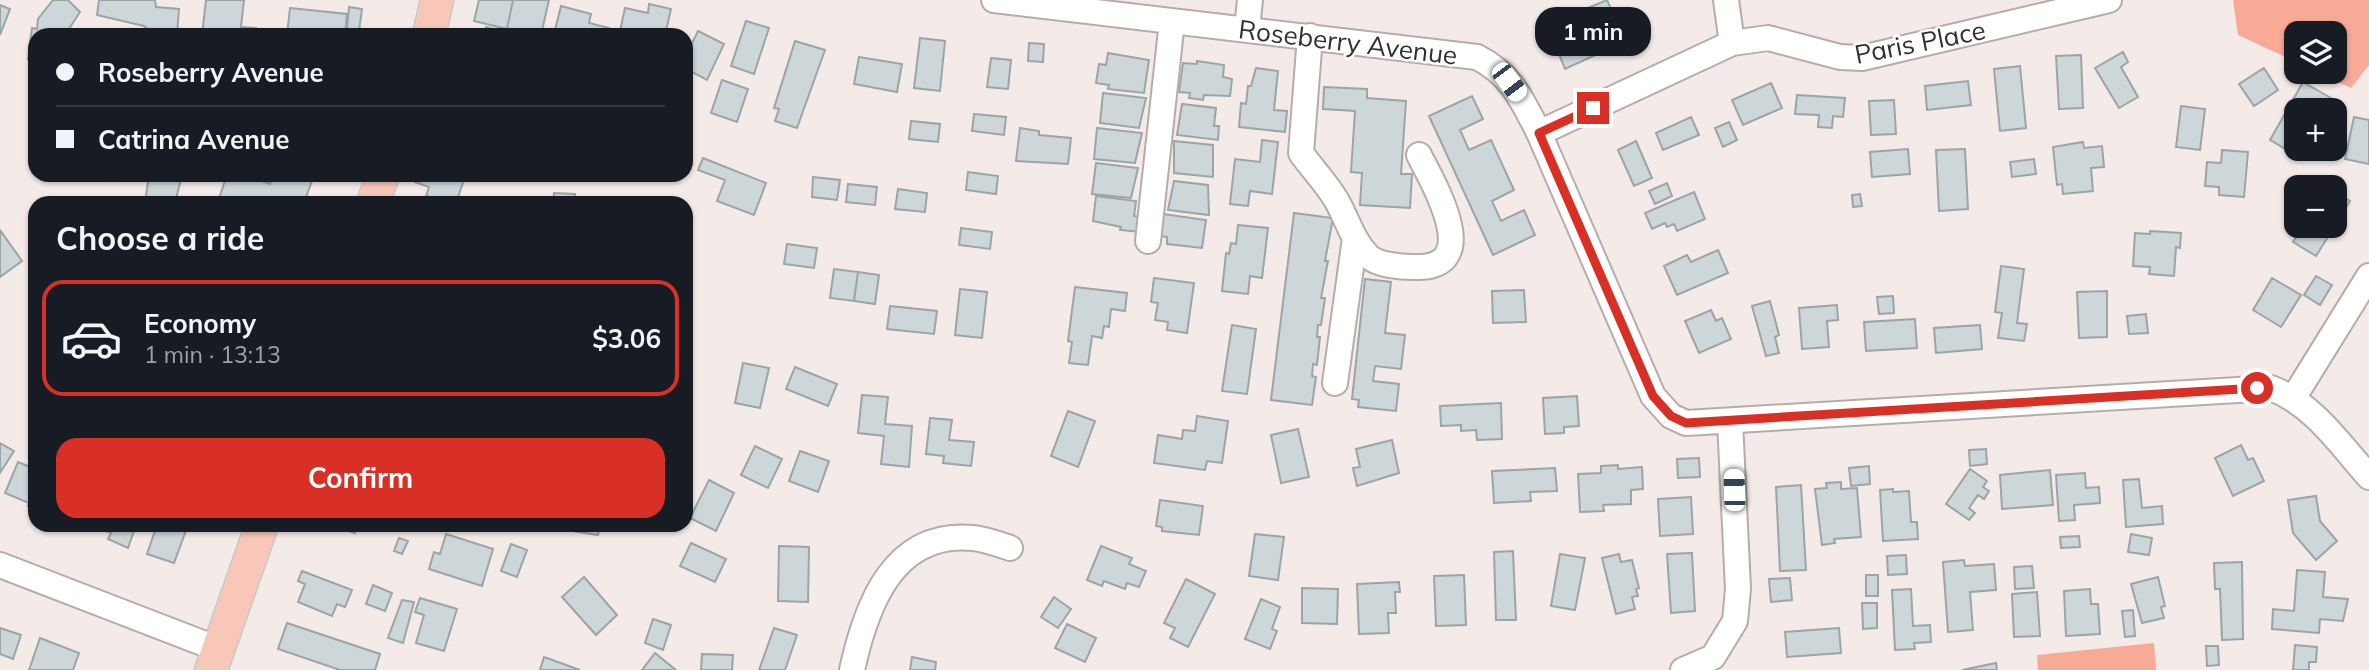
<!DOCTYPE html>
<meta charset="utf-8">
<style>
body{margin:0;font-family:Mulish,sans-serif;background:#20242c;color:#f1f3f6;height:100vh;display:flex;flex-direction:column;font-size:26px;white-space:nowrap}
*{box-sizing:border-box;margin:0}
p{font-size:23px;color:#9ea1a6}
.icon{flex:none;width:38px;height:38px;fill:none;stroke:currentColor;stroke-width:2;stroke-linecap:round;stroke-linejoin:round}
.map{position:relative;flex:1;overflow:hidden}
.panel{position:absolute;left:28px;top:196px;width:665px;height:336px;display:flex;flex-direction:column;background:#171b24;border-radius:21px;box-shadow:0 2px 5px #0004}
.panel>*{flex:none}
.hud{position:absolute;left:28px;top:28px;width:665px;height:154px;border-radius:21px;box-shadow:0 2px 5px #0004;display:grid;align-content:center;height:154px;padding:0 28px;background:#171b24}
.buttons{position:absolute;left:2284px;top:21px;display:grid;gap:14px}
.buttons a{display:grid;place-items:center;width:63px;height:63px;border-radius:14px;background:#171b24;box-shadow:0 2px 5px #0004;font-size:35px}
.end{position:absolute;width:32px;height:32px;margin:-16px;border:9px solid #d93025;background:#fff;box-shadow:0 0 0 4px #fff}
.from{border-radius:50%}
.bubble{position:absolute;height:49px;border-radius:21px;background:#171b24;box-shadow:0 2px 5px #0004;font-size:23px;font-weight:700;line-height:49px;text-align:center}
.car{position:absolute;width:21px;height:42px;margin:-21px -10px;border-radius:9px;box-shadow:0 0 5px 2px #0007;background:linear-gradient(#fff 24%,#345 0 40%,#fff 0 76%,#345 0 86%,#fff 0)}
.hud b{display:flex;align-items:center;gap:24px;height:66px;font-size:26px}
.hud b+b{border-top:2px solid #363941}
.hud i{width:18px;height:18px;background:#f1f3f6}
ul{padding:0;list-style:none}
li{display:flex;align-items:center;gap:21px;height:116px;margin:0 14px 10px;padding:0 14px;border:4px solid transparent;border-radius:21px}
li div{flex:1}
li b{display:block;font-size:26px}
li em{font-style:normal;font-weight:700}
li.on{border-color:#d93025}
li>.icon{width:63px;height:63px;stroke-width:1.5}
h2{padding:0 28px;font-size:32px;line-height:84px}
.cta{display:flex;gap:14px;margin-top:auto;padding:14px 28px}
.cta a{flex:1;height:80px;border-radius:21px;background:#d93025;color:#fff;font-size:28px;font-weight:700;line-height:80px;text-align:center}
.map>svg:first-child{display:block}
</style>
<div class="map">
<svg width="2369" height="670" viewBox="0 0 2369 670">
<rect width="100%" height="100%" fill="#f4ebe9"/>
<path fill="#f7aa96" d="M2233,0H2369V65L2351,88L2317,72H2334V33H2296V62L2238,35Z
M2154,643L2156,670H2038L2037,655Z"/>
<path fill="#cdd6d8" stroke="#9ca4a6" stroke-width="2" d="M53,0H68L80,12L65,35H35V60L28,59L32,28L37,29L38,19Z
M99,0H155L156,7L179,9L177,35H154L144,26L97,15Z
M206,0H244L241,27L256,28L255,35H202Z
M479,0H513L507,29L474,21Z
M513,0H549L541,35L507,29Z
M1607,0L1623,35L1608,41L1611,48L1565,69L1552,37L1578,25L1573,14Z
M649,4L671,9L665,35L620,31L625,8L648,13Z
M0,5L10,9L0,35Z
M561,6L591,14L589,23L609,28L607,35L554,34Z
M349,7L362,9L359,31L347,30Z
M290,8L347,14L345,35H287Z
M746,21L769,28L754,74L731,66Z
M486,27L514,35H484Z
M698,31L724,44L707,80L686,69V55Z
M920,38L945,41L940,91L914,88Z
M795,41L825,50L797,128L775,121L779,109L774,108Z
M1029,43L1044,44L1043,62L1028,61Z
M2123,52L2128,62L2121,67L2138,97L2119,108L2095,68Z
M1108,53L1149,60L1144,93L1108,89L1109,85L1096,83L1099,64L1106,65Z
M2081,55L2083,108L2059,109L2056,56Z
M859,57L902,64L897,92L854,84Z
M991,58L1011,60L1008,89L987,87Z
M1197,61L1224,65L1223,77L1232,79L1230,96L1204,95L1203,100L1189,98L1190,93L1179,92L1183,63L1197,64Z
M2020,66L2026,128L2000,131L1994,69Z
M1256,68L1278,71L1274,110L1287,111L1285,132L1239,127L1241,103L1246,104L1248,86H1251Z
M2264,68L2278,90L2254,106L2239,84Z
M722,80L748,89L737,122L711,113Z
M1968,81L1971,105L1927,110L1925,86Z
M2303,82L2331,98L2324,110H2296V149H2301L2297,156L2270,140Z
M1771,83L1782,108L1743,125L1732,100Z
M1324,87L1367,89V98L1406,101L1401,174H1412L1410,208L1360,205L1362,173L1351,172L1355,111L1323,109Z
M1103,93L1146,98L1139,128L1100,123Z
M1797,95L1845,98L1843,117L1833,116L1832,128L1818,127L1819,115L1795,114Z
M1472,96L1483,119L1460,130L1469,150L1491,140L1514,190L1492,201L1501,221L1524,210L1535,235L1493,255L1429,116Z
M1894,100L1896,134L1871,135L1869,101Z
M1182,104L1216,108L1214,126H1219L1218,140L1177,135Z
M2181,106L2205,109L2200,150L2176,147Z
M974,114L1006,117L1004,135L972,131Z
M1691,117L1699,135L1663,150L1656,133Z
M2354,117L2369,120V164L2345,159Z
M911,121L940,124L938,142L909,139Z
M1729,122L1737,140L1723,147L1715,128Z
M1020,128L1039,131V135L1071,138L1068,164L1016,161Z
M1097,128L1142,133L1135,163L1094,159Z
M1262,140L1278,142L1272,194L1250,191L1248,206L1230,204L1235,159L1260,162Z
M1174,141L1213,145V177L1174,173Z
M1636,141L1652,178L1634,186L1618,150Z
M2083,142L2084,148L2102,146L2104,167L2091,168L2093,191L2063,194L2062,184L2057,185L2053,147Z
M1908,149L1910,174L1872,177L1870,152Z
M1965,149L1968,209L1939,211L1936,150Z
M2222,150L2248,152L2244,197L2219,195V187L2205,186L2207,162L2221,163Z
M703,158L766,183L754,215L717,201L725,180L698,170Z
M2034,159L2036,174L2012,177L2010,162Z
M1096,163L1138,168L1131,198L1092,194Z
M968,172L998,176L996,194L966,190Z
M71,175H113L112,181Z
M149,175H182L175,203H145Z
M227,175H245L270,184L274,175H314L304,203H224L218,201Z
M417,175H476L474,181L465,177L456,203L426,196L429,187L415,182Z
M813,177L840,180L837,200L812,197Z
M1174,181L1208,185L1209,215L1168,210Z
M1667,183L1672,196L1655,204L1649,191Z
M848,184L877,187L875,205L846,202Z
M898,189L927,193L925,212L895,209Z
M2334,191L2350,201L2316,256L2293,242L2303,226H2334Z
M1694,192L1705,219L1677,231L1674,224L1667,227L1665,223L1652,229L1645,213Z
M554,193L575,194L574,203H539V201L553,202Z
M1860,194L1862,206L1853,207L1852,195Z
M1096,196L1136,201L1134,216L1142,217L1140,232L1120,230L1121,227L1093,221Z
M1294,213L1333,218L1325,261H1328L1321,298H1325L1321,325H1318L1317,337H1320L1317,365L1313,364L1312,376L1316,377L1312,405L1271,400Z
M1163,214L1206,220L1202,248L1167,244V237L1160,236Z
M1238,225L1268,228L1262,278L1250,276L1248,294L1222,291L1226,253L1229,254L1231,243L1236,244Z
M961,228L992,232L990,249L959,245Z
M0,230L22,261L0,277Z
M2150,231L2181,233L2180,248L2176,247L2174,276L2149,274L2150,267L2133,266L2135,233L2150,234Z
M787,244L817,248L814,268L784,264Z
M1718,250L1728,273L1677,295L1664,266L1687,255L1691,262Z
M2001,266L2024,269L2017,323L2027,324L2024,341L1998,338L2002,313L1995,312Z
M834,269L858,272L854,301L830,298Z
M858,272L879,275L875,304L854,301Z
M2316,276L2332,285L2320,305L2304,295Z
M1154,278L1194,283L1187,333L1167,330L1168,322L1155,320L1158,303L1151,302Z
M2272,278L2301,295L2281,327L2253,310Z
M1365,279L1391,282L1385,333L1405,335L1401,369L1375,366L1373,381L1399,384L1396,411L1358,407L1359,400L1352,399Z
M1075,287L1127,293L1125,311L1111,309L1109,327L1104,326L1102,338L1092,336L1088,365L1069,363L1072,342L1068,341Z
M960,289L987,292L982,338L955,335Z
M1524,290L1526,322L1493,323L1492,291Z
M2107,291V337L2079,338L2077,292Z
M1893,296L1894,313L1879,314L1877,297Z
M1770,301L1779,335L1775,337L1779,353L1766,356L1752,306Z
M1837,305L1838,320L1827,321L1829,347L1802,349L1799,308Z
M890,306L937,311L934,334L887,329Z
M1711,310L1716,321L1722,318L1731,339L1699,353L1685,321Z
M2146,314L2148,333L2129,334L2127,316Z
M1915,319L1917,348L1866,351L1864,322Z
M1232,325L1256,329L1247,394L1222,391Z
M1980,325L1982,349L1936,353L1934,328Z
M743,363L769,368L760,408L735,403Z
M795,367L837,384L828,406L786,389Z
M862,395L888,397L885,424L912,426L909,467L881,464L884,436L858,433Z
M1577,396L1579,426L1564,427V433L1545,434L1543,398Z
M1501,403L1502,439L1477,440L1476,430L1461,431V425L1441,426L1440,406Z
M1068,411L1095,421L1078,467L1051,456Z
M1197,416L1228,421L1222,463L1207,461L1205,470L1154,463L1158,435L1182,439L1183,430L1195,431Z
M930,418L952,420L949,440L974,442L971,466L943,463L944,456L926,454Z
M1298,429L1309,477L1281,483L1271,435Z
M1392,440L1399,473L1357,486L1353,468L1360,467L1356,449Z
M0,443L14,451L0,473Z
M2241,445L2248,460L2253,458L2264,481L2233,496L2215,458Z
M755,446L782,459L768,488L741,475Z
M1986,449L1987,464L1970,466L1969,450Z
M800,451L829,461L818,492L789,481Z
M1699,458L1700,477L1678,478L1677,459Z
M18,462L35,469V510L28,506L29,503L5,493Z
M1618,465V469L1642,467L1643,489L1631,490V504L1603,505L1604,511L1580,512L1578,474L1601,473V466Z
M1869,466L1870,484L1851,486L1849,468Z
M1555,468L1557,491L1530,492L1531,501L1494,503L1492,471Z
M1970,469L1987,481L1983,487L1989,491L1984,499L1978,495L1969,508L1975,513L1969,520L1946,504Z
M2050,470L2053,505L2002,509L2000,475Z
M2085,473L2086,488L2099,487L2100,503L2074,505L2075,520L2059,521L2056,475Z
M2139,479L2142,508L2162,506L2163,524L2126,527L2123,480Z
M709,480L734,493L716,531L690,518Z
M1841,482V489L1857,488L1861,537L1834,539L1835,543L1822,545L1815,489L1827,488L1826,483Z
M1801,485L1806,570L1780,571L1776,487Z
M1893,489V492L1909,491L1911,522H1917L1918,539L1883,541L1880,490Z
M2316,496L2320,521L2337,541L2316,560L2293,533L2288,500Z
M1691,497L1693,534L1660,536L1658,499Z
M1160,500L1203,506L1199,535L1162,531V527L1156,526Z
M92,525H136L128,548L108,539L111,533Z
M157,525H188L174,563L147,554Z
M330,525H358L355,533Z
M573,525H600L598,535L572,531Z
M446,534L493,549L482,586L429,569L434,552L440,554Z
M1255,534L1284,537L1278,580L1249,576Z
M2131,534L2152,538L2149,555L2128,552Z
M2079,536L2080,547L2061,548L2060,537Z
M399,538L408,541L402,554L394,551Z
M691,543L726,559L715,582L680,566Z
M511,544L527,550L517,577L501,571Z
M779,546L809,547L808,602L778,601Z
M1101,546L1132,558L1129,564L1146,571L1139,587L1127,583L1125,589L1104,581L1102,586L1087,580Z
M1513,551L1516,620H1496L1494,552Z
M1692,553L1695,611L1671,613L1667,554Z
M1560,554L1585,558L1575,610L1551,606Z
M1619,554L1621,562L1632,560L1639,588L1636,589L1638,596L1632,597L1635,609L1616,614L1602,558Z
M1906,555L1907,574L1888,575L1887,556Z
M1964,560L1965,566L1994,564L1996,590L1970,592L1973,630L1948,632L1943,562Z
M2242,562L2243,639L2222,640L2220,589H2215L2214,563Z
M2032,566L2034,588L2015,589L2014,567Z
M2297,570L2325,572L2323,597L2348,599L2343,621L2320,619L2319,633L2272,629L2273,609L2294,611Z
M302,571L352,590L345,607L337,604L332,616L298,602L305,584L298,581Z
M1464,575L1466,625L1436,626L1434,576Z
M1866,575H1878V596H1866Z
M584,577L617,615L596,635L562,597Z
M2158,577L2165,606L2161,607L2164,618L2142,623L2131,584Z
M1790,578L1792,600L1771,602L1769,579Z
M1186,579L1215,594L1188,647L1170,638L1175,628L1164,623Z
M1399,582L1400,592H1395L1396,613H1388L1389,633L1359,634L1357,584Z
M373,585L392,593L385,611L366,604Z
M1302,588L1338,589L1337,624L1302,623Z
M1911,589L1913,626L1930,625L1931,642L1914,643L1915,649L1895,650L1892,590Z
M2090,589L2091,604H2098L2100,634L2066,636L2064,591Z
M2037,592L2040,636L2014,637L2012,594Z
M1054,597L1071,609L1058,628L1041,617Z
M420,598L457,609L444,651L416,643L424,615L415,612Z
M1261,599L1280,607L1272,629L1277,631L1270,649L1245,639Z
M402,600L414,602L403,643L388,638Z
M1862,603H1877V628L1863,629Z
M2133,610L2135,636L2125,637L2122,611Z
M653,619L671,625L663,650L645,643Z
M287,623L380,654L375,670H340L278,649Z
M1067,624L1096,638L1085,662L1055,648Z
M0,628L21,635L13,659L0,654Z
M774,628L797,635L785,670H759Z
M1839,628L1841,653L1787,657L1785,632Z
M40,638L79,653L73,670H29Z
M2295,645L2317,647L2316,662H2309V670H2293Z
M2206,646H2218L2219,665L2207,666Z
M655,653L676,670H642Z
M702,654L733,655L732,670H701Z
M544,657L580,670H540Z
M912,657L936,662L935,670H910Z
M1996,663L1997,670H1962Z"/>
<g fill="none" stroke-linecap="round" stroke-linejoin="round">
<defs>
<path id="minor" d="M994,0L1477,57C1512,75 1522,100 1539,133L1653,396L1671,416L1686,423L2271,388C2313,404 2339,443 2369,477
M1726,0L1732,43
M1247,29L1250,0
M1310,36L1301,153C1313,170 1330,187 1339,205C1348,222 1354,242 1368,256C1377,265 1401,267 1414,267C1485,270 1434,185 1419,155
M1539,133L1732,43L1768,38L1840,57L1862,58L2109,0
M1148,241L1172,21
M1335,383L1355,238
M2294,397L2369,276
M0,565L218,649
M852,670C866,606 893,530 973,538C985,539 998,544 1010,548
M1683,670L1713,657L1735,621L1738,589L1730,421"/>
<path id="major" d="M429,35L437,0
M373,203L383,175
M211,670L262,525"/>
</defs>
<use href="#minor" stroke="#b5adab" stroke-width="28"/>
<use href="#major" stroke="#cac9c9" stroke-width="35"/>
<use href="#minor" stroke="#fff" stroke-width="24"/>
<use href="#major" stroke="#f8c7ba" stroke-width="32"/>
</g>
<g fill="none" stroke-linecap="round" stroke-linejoin="round">
<path stroke="#d93025" stroke-width="9" d="M1593,108L1539,133L1653,396L1671,416L1686,423L2257,388"/>
</g>
<g text-anchor="middle" dominant-baseline="central" stroke-width="5" stroke-linejoin="round" paint-order="stroke">
<g font-size="26" fill="#332f2e" stroke="#fff">
<text transform="translate(1348 42) rotate(7)">Roseberry Avenue</text>
<text transform="translate(1920 42) rotate(-11)">Paris Place</text>
</g>
</g>
</svg>
<div class="buttons">
<a><svg class="icon" aria-label="layers" viewBox="0 0 24 24"><path d="M12 4l9 5-9 5-9-5zM3 14l9 5 9-5"/></svg></a>
<a>+</a>
<a>−</a>
</div>
<i class="end from" style="left:2257px;top:388px"></i>
<i class="end" style="left:1593px;top:108px"></i>
<div class="bubble" style="left:1535px;top:7px;width:116px">1 min</div>
<i class="car" style="left:1509px;top:82px;rotate:143deg"></i>
<i class="car" style="left:1734px;top:490px;rotate:358deg"></i>
<div class="hud">
<b><i class="from"></i>Roseberry Avenue</b>
<b><i></i>Catrina Avenue</b>
</div>
<section class="panel">
<h2>Choose a ride</h2>
<ul>
<li class="on"><svg class="icon" aria-label="car" viewBox="0 0 24 24"><path d="M5 17H2v-5l4-1 3-4h7l3 4 3 1v5h-3M9 17h6M6 11h13"/><circle cx="7" cy="17" r="2"/><circle cx="17" cy="17" r="2"/></svg><div><b>Economy</b><p>1 min · 13:13</p></div><em>$3.06</em></li>
</ul>
<div class="cta"><a>Confirm</a></div>
</section>
</div>
